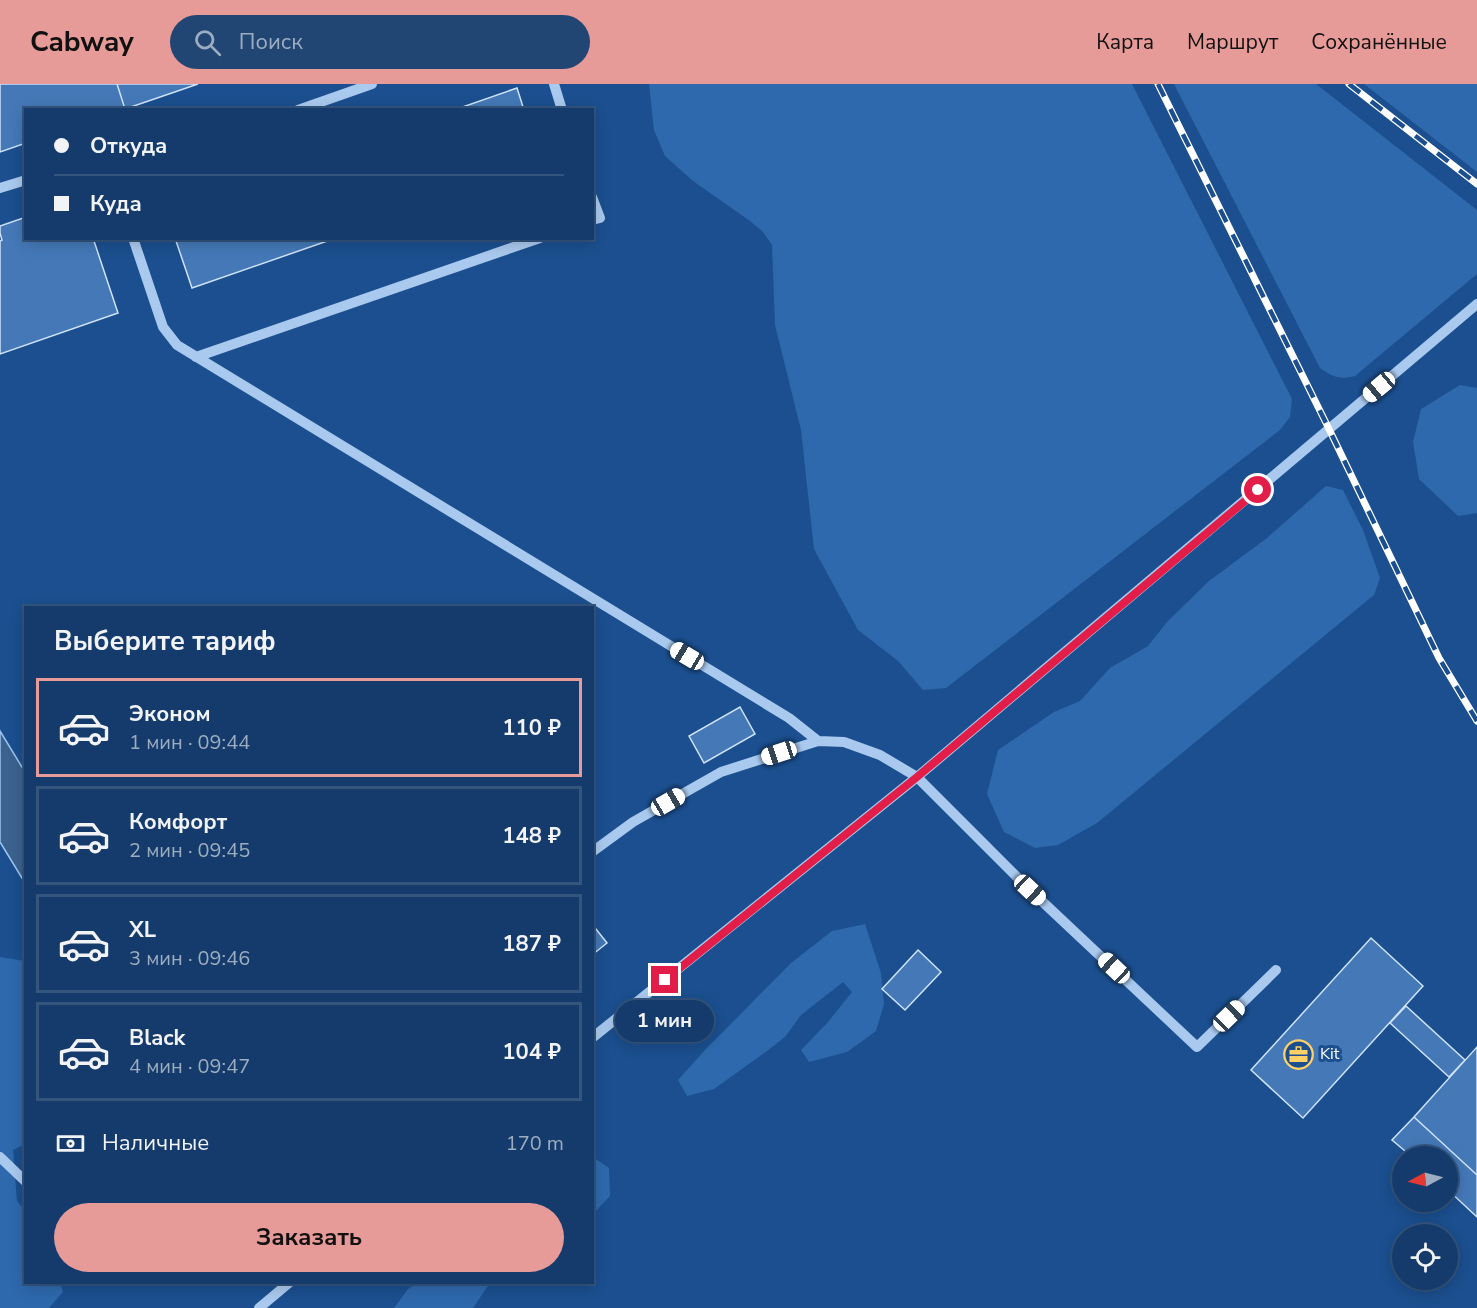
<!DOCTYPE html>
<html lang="ru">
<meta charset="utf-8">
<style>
body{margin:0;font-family:"Nunito Sans",sans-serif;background:#214673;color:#f1f3f6;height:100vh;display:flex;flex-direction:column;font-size:22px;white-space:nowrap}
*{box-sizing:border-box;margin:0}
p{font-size:20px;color:#9dadc1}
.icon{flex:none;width:33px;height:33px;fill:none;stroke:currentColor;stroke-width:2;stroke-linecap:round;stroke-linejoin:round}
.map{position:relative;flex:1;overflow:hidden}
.sheet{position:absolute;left:24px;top:522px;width:570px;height:678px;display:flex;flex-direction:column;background:#143b6b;border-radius:0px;box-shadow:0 3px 15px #0003,0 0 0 2px #33557e}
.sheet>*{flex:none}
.banner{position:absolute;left:24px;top:24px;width:570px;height:132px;border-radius:0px;box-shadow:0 3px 15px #0003,0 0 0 2px #33557e;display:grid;align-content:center;height:132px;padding:0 30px;background:#143b6b}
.needle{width:39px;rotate:263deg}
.fabs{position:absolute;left:1392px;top:1062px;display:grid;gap:12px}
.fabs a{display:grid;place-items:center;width:66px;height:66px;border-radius:50%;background:#143b6b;box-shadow:0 3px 15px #0003,0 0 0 2px #33557e;font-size:30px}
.end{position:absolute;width:27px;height:27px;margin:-14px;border:8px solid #e11d48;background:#fff;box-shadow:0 0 0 3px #fff}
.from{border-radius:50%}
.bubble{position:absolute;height:42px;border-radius:21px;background:#143b6b;box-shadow:0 3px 15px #0003,0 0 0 2px #33557e;font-size:20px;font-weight:700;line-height:42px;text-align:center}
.car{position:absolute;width:18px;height:36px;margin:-18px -9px;border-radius:8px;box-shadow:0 0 4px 2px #0007;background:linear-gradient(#fff 24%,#345 0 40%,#fff 0 76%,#345 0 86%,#fff 0)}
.banner b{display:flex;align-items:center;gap:21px;height:57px;font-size:22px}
.banner b+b{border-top:2px solid #33557e}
.banner i{width:15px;height:15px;background:#f1f3f6}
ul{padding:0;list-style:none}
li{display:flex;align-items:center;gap:18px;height:99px;margin:0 12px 9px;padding:0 18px;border:3px solid #33557e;border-radius:0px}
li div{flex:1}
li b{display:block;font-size:22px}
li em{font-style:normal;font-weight:700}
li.current{border-color:#e69b98}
li>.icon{width:54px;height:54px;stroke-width:1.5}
h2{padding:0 30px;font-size:27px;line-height:72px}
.pay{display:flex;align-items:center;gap:15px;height:66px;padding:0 30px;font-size:22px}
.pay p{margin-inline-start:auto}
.button{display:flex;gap:12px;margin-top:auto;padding:12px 30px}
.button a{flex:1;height:69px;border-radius:36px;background:#e69b98;color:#111;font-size:24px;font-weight:700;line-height:69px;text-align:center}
header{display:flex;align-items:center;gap:36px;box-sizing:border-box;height:84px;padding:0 30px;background:#e69b98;color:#111}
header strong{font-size:28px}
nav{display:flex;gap:33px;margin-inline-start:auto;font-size:21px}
.search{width:420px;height:54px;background:#214673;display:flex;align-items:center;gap:15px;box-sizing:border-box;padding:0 21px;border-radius:33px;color:#9dadc1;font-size:22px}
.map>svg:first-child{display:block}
</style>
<header>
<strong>Cabway</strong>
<div class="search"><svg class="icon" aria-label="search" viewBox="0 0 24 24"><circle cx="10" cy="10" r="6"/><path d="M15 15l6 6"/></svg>Поиск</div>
<nav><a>Карта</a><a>Маршрут</a><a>Сохранённые</a></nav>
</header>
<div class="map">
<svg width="1477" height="1224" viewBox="0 0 1477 1224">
<rect width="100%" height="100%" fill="#1b4f8f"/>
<path fill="#2e69ad" d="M649,0H1132L1292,315L1290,333L1280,346L946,604L923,606L898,577L858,546L814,465L801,346L775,241L772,161L763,148L750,137L693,97L665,72L654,46Z
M1174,0H1316L1477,126V190L1355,292C1339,296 1333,293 1320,284Z
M1364,0H1477V88Z
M1460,301L1477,304V429L1458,432L1419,395L1413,358L1421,325Z
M1326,402L1343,406L1363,446L1380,494L1374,511L1097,739L1058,761L1035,764L1004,748L987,710L998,666L1054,628L1080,617L1110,584L1148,562L1167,538L1209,497L1267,454Z
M865,840L881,889L884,920L876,947L847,968L809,978L801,966L828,938L852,908L843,898L801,931L785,953L767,967L714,1005L687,1012L678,996L705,966L791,879L832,847Z
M0,873L25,877V1060L13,1066L17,1117L25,1127L26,1198L60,1199L63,1208L49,1224H0Z
M593,1073L609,1084L610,1112L593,1130Z
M417,1199V1198L495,1199L487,1203L473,1224H394L408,1205Z"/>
<path fill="#3c6290" stroke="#9cc4f0" stroke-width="1.5" d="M0,647L25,688V799L0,758Z"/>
<path fill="#4478b7" stroke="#cfe3fa" stroke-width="1.5" d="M0,0H117L125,25L26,26V59L0,68Z
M117,0H198L125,25Z
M517,4L524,26H454Z
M26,133V154H93L118,229L0,270V157L2,156L0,149V142Z
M175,154H336L192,204Z
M740,623L755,650L704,679L689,652Z
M592,840L607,859L592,871Z
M1371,854L1423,902L1303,1034L1251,986Z
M918,866L941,888L905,926L882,905Z
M1406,922L1465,976L1449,993L1390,939Z
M1477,963V1091L1414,1033Z
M1414,1033L1477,1091V1133L1448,1106V1072H1411L1392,1056Z"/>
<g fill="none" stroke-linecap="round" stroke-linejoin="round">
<path stroke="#a9c9ee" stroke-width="10" d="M554,0L562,26
M298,26L372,0
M0,104L26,96
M592,113L600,134L592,136
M133,154L163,243L177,261L789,634L818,657
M196,273L540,154
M592,768L633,738L721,688L818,657L844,658L880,671L917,693L1030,806L1197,963L1276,886
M592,954L917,693L1477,220
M0,1073L26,1098
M259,1224L290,1198"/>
<defs>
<path id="rail" d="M1158,0L1329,345L1439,574L1477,637
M1349,0L1477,100"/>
</defs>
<use href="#rail" stroke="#fff" stroke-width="7"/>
<use href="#rail" stroke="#1b4f8f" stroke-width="4.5" stroke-dasharray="14" stroke-linecap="butt"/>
</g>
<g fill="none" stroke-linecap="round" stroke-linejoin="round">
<path stroke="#e11d48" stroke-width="8" d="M665,896L917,693L1258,406"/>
</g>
<defs>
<symbol id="office-ring" viewBox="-11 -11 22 22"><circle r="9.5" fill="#1b4f8f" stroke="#ffd166" stroke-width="1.5"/><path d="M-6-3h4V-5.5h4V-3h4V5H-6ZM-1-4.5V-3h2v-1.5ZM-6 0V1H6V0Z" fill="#ffd166"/></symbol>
</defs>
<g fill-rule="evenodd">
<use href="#office-ring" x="1282" y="954" width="33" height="33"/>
</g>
<g text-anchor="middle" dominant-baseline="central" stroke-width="6" stroke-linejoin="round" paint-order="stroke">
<g font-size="16" fill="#fff" stroke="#1b4f8f" text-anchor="start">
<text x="1320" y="970">Kit</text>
</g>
</g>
</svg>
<div class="fabs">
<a><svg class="needle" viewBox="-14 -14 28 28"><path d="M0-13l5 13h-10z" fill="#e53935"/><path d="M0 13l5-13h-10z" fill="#9dadc1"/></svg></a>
<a><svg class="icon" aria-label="locate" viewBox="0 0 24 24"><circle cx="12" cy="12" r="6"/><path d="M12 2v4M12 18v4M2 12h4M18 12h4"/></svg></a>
</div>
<i class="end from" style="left:1258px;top:406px"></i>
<i class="end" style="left:665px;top:896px"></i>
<div class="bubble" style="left:615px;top:916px;width:99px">1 мин</div>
<i class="car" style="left:1379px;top:303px;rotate:230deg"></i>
<i class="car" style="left:687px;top:572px;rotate:301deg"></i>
<i class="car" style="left:779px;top:669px;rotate:252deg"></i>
<i class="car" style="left:668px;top:718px;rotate:60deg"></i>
<i class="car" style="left:1030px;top:806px;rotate:133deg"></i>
<i class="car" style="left:1114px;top:884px;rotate:313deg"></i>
<i class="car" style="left:1229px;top:932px;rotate:46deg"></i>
<div class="banner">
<b><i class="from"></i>Откуда</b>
<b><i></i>Куда</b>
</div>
<section class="sheet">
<h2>Выберите тариф</h2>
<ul>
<li class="current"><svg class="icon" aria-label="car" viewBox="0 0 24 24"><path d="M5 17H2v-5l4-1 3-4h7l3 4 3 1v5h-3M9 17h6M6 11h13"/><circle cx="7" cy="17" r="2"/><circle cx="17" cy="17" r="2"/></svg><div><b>Эконом</b><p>1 мин · 09:44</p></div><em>110 ₽</em></li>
<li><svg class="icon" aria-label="car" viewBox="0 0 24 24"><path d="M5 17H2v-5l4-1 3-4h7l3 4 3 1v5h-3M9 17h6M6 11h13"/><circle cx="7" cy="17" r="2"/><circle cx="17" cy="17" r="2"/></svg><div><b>Комфорт</b><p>2 мин · 09:45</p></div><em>148 ₽</em></li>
<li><svg class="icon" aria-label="car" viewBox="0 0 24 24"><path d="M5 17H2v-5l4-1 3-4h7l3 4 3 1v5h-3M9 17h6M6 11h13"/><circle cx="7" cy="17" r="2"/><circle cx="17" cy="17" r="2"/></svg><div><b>XL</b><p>3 мин · 09:46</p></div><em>187 ₽</em></li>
<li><svg class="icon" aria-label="car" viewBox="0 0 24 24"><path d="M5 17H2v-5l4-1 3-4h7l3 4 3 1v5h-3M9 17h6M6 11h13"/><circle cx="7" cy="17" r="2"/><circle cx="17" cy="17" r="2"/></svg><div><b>Black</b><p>4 мин · 09:47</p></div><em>104 ₽</em></li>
</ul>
<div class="pay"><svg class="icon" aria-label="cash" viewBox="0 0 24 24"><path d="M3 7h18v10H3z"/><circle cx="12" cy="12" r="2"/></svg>Наличные<p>170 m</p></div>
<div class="button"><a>Заказать</a></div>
</section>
</div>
